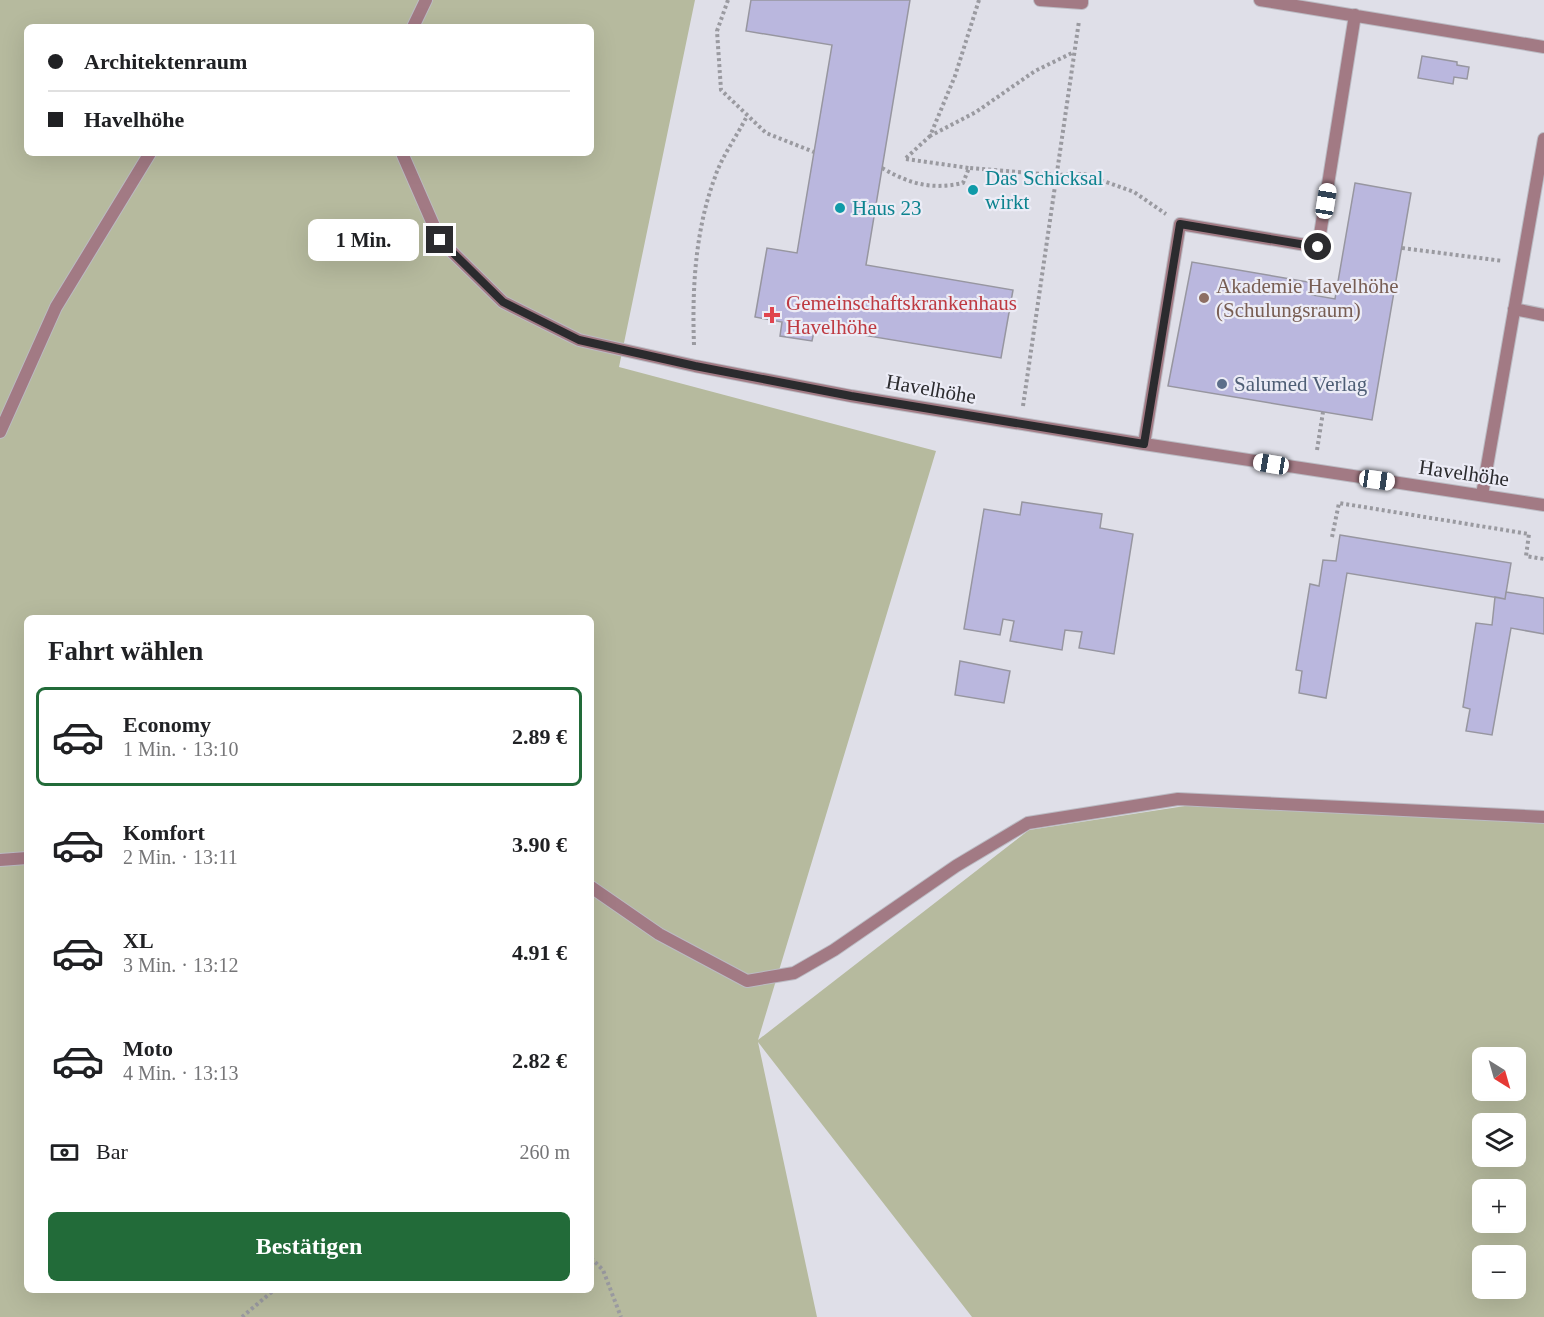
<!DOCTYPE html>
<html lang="de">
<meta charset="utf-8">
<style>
body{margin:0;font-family:"Times New Roman",serif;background:#f6f6f6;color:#202124;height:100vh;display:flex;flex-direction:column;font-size:22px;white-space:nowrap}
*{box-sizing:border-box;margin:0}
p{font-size:20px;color:#757577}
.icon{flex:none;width:33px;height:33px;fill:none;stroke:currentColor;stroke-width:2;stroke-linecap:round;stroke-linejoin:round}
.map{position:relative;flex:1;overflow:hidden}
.side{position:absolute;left:24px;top:615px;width:570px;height:678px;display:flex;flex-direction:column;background:#fff;border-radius:9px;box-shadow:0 6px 24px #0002}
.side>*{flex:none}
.top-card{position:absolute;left:24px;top:24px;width:570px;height:132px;border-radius:9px;box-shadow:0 6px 24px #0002;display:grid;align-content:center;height:132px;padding:0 24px;background:#fff}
.needle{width:39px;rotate:143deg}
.tools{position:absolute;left:1472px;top:1047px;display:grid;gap:12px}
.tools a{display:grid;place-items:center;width:54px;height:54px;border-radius:9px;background:#fff;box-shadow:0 6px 24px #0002;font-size:30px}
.end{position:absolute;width:27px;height:27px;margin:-14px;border:8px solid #2b2b2e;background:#fff;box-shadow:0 0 0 3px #fff}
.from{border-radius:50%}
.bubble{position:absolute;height:42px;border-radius:9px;background:#fff;box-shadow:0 6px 24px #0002;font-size:20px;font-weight:700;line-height:42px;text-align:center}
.car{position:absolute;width:18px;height:36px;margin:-18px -9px;border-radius:8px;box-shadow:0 0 4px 2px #0007;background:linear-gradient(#fff 24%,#345 0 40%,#fff 0 76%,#345 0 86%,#fff 0)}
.top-card b{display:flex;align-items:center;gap:21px;height:57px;font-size:22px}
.top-card b+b{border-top:2px solid #e0e0e0}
.top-card i{width:15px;height:15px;background:#202124}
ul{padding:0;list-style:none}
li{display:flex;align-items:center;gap:18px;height:99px;margin:0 12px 9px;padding:0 12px;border:3px solid transparent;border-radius:9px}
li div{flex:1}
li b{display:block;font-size:22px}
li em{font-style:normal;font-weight:700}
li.active{border-color:#226b39}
li>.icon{width:54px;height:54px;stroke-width:1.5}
h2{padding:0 24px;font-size:27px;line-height:72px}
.pay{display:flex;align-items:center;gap:15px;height:66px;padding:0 24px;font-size:22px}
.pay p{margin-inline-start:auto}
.primary-button{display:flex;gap:12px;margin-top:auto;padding:12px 24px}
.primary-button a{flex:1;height:69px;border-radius:9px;background:#226b39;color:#fff;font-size:24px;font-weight:700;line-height:69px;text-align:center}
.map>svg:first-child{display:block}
</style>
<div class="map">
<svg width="1544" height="1317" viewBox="0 0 1544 1317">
<rect width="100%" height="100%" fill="#dfdfe8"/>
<path fill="#b6ba9e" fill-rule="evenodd" d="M0,0H695L619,367L936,451L758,1040L1029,830L1211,802L1544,819V1317H972L758,1042L817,1317H0ZM27,27H591V153H27ZM27,618H591V1290H27ZM1482,1058H1515V1090H1482ZM1482,1124H1515V1156H1482ZM1482,1190H1515V1222H1482ZM1482,1256H1515V1288H1482Z"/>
<path fill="#bab7de" stroke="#9796a0" stroke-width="1.5" d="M751,0H910L866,265L1013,290L1001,358L815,327L812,341L780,336L782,322L755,317L767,248L797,253L832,45L746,31Z
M1422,56L1457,62V65L1469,67L1467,79L1454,77L1453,84L1418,78Z
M1355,183L1411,193L1372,420L1168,386L1192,262L1314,283L1312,295L1335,299Z
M1022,502L1102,514L1100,528L1133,534L1114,654L1079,648L1082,632L1065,630L1062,650L1010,641L1014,621L1003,619L1000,635L964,629L984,509L1020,515Z
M1340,535L1511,563L1505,599L1347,573L1326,698L1299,693L1302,671L1296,670L1310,584L1319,586L1323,560L1336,561Z
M1506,592L1544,598V634L1511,628L1492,735L1466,731L1470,709L1463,707L1476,623L1492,625L1495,597L1505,599Z
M960,661L1010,671L1004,703L955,695Z"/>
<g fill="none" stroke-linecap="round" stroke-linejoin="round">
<defs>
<path id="service" d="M1040,0L1082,3V0
M1260,0L1544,47
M413,27L426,0
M402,153L440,240L503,302L579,340L695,366L851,396L1144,444L1544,505
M1514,309L1544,315
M0,432L56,307L150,153
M1144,444L1180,224L1318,247L1355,15
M1482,495L1544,139
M0,860L27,858
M591,887L659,934L747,981L794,973L834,950L956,866L1028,823L1178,799L1544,817"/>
</defs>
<use href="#service" stroke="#bbbbc3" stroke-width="14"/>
<path stroke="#9a9aa0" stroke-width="4" stroke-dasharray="3 3" stroke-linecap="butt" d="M728,0L717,31L721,90L766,133L814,152
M979,0L955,76L930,136L976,112L1035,71L1074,52
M906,158L930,136
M906,159L969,168
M882,168C910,184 931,190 963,183L969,168L1056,175L1084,174L1134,192L1166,214
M1402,248L1503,261
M694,345C692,289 695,231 715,177C722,156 737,136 747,116
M1023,406L1079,21
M1317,450L1323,412
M1332,537L1339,503L1529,534L1526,556L1544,559
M591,1258L603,1270L621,1317
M242,1317L274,1290"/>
<use href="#service" stroke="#a27a84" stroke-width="12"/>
</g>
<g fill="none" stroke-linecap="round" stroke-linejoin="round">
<path stroke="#2b2b2e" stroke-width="8" d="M440,240L503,302L579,340L695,366L851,396L1144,444L1180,224L1318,247"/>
</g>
<g fill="#0f9aa8" stroke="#ececf6" stroke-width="2">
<circle cx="973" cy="190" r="6"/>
<circle cx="840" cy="208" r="6"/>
</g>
<circle fill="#8d6e63" stroke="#ececf6" stroke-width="2" cx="1204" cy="298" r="6"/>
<path fill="#e0444e" stroke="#ececf6" stroke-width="2" d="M769 306h6v6h6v6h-6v6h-6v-6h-6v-6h6z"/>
<circle fill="#5c6f8a" stroke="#ececf6" stroke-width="2" cx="1222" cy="384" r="6"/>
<g text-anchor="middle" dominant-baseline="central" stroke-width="4.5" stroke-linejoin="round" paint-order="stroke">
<g font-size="21" fill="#0d838f" stroke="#ececf6" text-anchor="start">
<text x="985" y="178">Das Schicksal<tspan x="985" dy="24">wirkt</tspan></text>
<text x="852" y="208">Haus 23</text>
</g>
<g font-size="21" fill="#785e54" stroke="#ececf6" text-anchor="start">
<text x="1216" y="286">Akademie Havelhöhe<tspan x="1216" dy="24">(Schulungsraum)</tspan></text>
</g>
<g font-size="21" fill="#be3a42" stroke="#ececf6" text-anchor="start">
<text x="786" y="303">Gemeinschaftskrankenhaus<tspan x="786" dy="24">Havelhöhe</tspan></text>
</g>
<g font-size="21" fill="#4e5e75" stroke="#ececf6" text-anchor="start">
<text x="1234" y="384">Salumed Verlag</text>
</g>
<g font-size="21" fill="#2b2b2e" stroke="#ececf6">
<text transform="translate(931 389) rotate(10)">Havelhöhe</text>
<text transform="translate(1464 473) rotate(8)">Havelhöhe</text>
</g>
</g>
</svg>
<div class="tools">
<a><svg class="needle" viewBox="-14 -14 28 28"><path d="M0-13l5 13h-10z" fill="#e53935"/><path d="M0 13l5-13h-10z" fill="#757577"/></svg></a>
<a><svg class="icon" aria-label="layers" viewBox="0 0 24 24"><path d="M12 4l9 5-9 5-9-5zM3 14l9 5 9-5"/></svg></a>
<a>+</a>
<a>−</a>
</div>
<i class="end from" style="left:1318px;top:247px"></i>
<i class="end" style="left:440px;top:240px"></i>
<div class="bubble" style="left:308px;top:219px;width:111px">1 Min.</div>
<i class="car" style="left:1326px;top:201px;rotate:9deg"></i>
<i class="car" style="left:1271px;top:464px;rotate:279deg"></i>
<i class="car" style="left:1377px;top:480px;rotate:98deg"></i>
<div class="top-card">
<b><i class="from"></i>Architektenraum</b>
<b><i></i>Havelhöhe</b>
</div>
<section class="side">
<h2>Fahrt wählen</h2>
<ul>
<li class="active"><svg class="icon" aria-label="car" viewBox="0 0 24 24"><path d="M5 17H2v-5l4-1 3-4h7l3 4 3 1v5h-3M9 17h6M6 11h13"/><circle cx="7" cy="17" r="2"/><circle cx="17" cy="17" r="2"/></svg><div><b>Economy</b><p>1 Min. · 13:10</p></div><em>2.89 €</em></li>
<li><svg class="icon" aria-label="car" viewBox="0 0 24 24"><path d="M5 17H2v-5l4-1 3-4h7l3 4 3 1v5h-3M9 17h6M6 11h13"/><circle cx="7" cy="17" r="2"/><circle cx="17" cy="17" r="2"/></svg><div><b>Komfort</b><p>2 Min. · 13:11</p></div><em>3.90 €</em></li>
<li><svg class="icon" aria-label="car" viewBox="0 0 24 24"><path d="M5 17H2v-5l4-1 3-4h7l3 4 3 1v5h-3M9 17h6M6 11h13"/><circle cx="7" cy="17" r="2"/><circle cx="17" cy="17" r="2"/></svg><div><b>XL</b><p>3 Min. · 13:12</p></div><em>4.91 €</em></li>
<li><svg class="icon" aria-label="car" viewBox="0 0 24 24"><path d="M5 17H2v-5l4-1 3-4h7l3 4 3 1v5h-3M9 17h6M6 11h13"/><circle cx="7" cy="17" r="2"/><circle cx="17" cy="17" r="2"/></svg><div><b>Moto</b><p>4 Min. · 13:13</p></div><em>2.82 €</em></li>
</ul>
<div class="pay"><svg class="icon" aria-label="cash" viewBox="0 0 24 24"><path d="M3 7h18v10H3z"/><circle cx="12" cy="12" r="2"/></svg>Bar<p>260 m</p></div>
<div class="primary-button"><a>Bestätigen</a></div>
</section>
</div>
